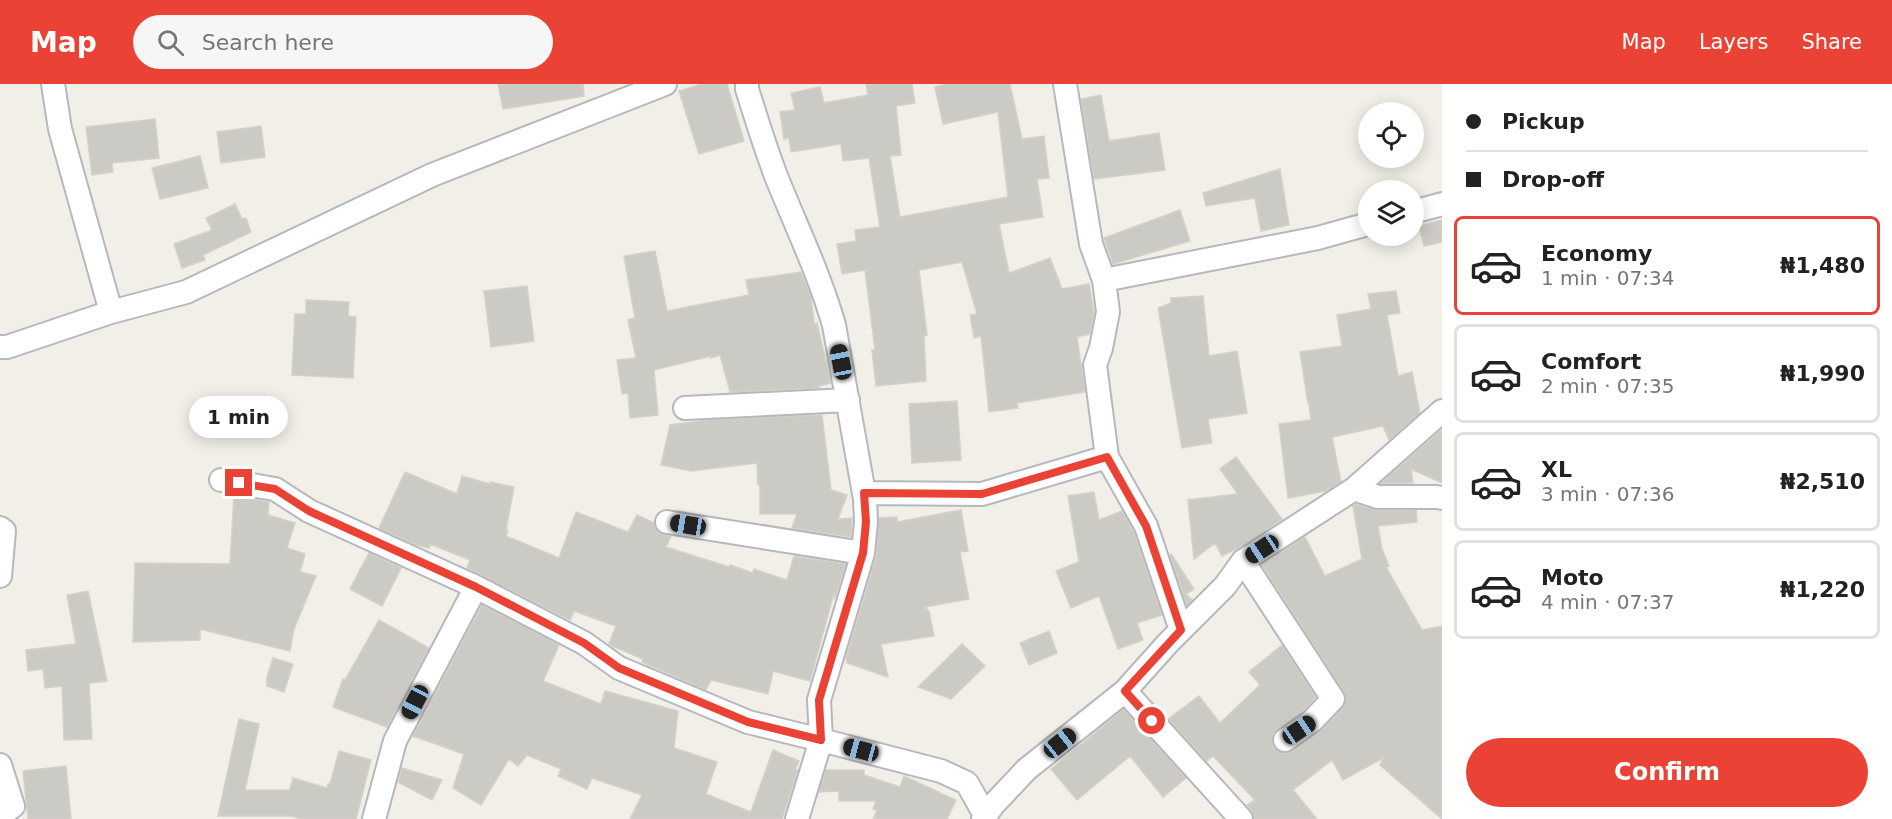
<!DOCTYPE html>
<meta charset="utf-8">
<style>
body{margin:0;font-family:"DejaVu Sans",sans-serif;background:#f6f6f6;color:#222;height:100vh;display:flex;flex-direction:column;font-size:22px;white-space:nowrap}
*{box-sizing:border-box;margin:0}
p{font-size:20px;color:#767676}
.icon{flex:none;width:33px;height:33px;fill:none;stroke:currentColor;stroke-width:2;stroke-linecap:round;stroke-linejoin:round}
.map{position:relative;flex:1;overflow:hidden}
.sheet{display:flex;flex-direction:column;background:#fff;width:450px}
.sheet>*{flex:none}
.guide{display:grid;align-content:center;height:132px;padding:0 24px;background:#fff}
.controls{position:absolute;left:1358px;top:18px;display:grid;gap:12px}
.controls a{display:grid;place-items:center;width:66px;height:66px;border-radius:50%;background:#fff;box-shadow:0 3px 15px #0003;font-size:30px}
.end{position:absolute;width:27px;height:27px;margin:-14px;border:8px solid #ea4335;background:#fff;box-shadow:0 0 0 3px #fff}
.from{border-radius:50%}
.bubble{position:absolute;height:42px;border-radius:21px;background:#fff;box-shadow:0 3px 15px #0003;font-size:20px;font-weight:800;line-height:42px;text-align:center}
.car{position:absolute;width:18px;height:36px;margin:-18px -9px;border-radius:8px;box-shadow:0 0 4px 2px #0007;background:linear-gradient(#222 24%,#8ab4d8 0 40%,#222 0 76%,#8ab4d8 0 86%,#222 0)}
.guide b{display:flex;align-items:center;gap:21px;height:57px;font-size:22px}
.guide b+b{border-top:2px solid #e0e0e0}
.guide i{width:15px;height:15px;background:#222}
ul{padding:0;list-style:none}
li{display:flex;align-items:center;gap:18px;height:99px;margin:0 12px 9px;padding:0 12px;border:3px solid #e0e0e0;border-radius:9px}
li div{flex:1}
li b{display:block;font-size:22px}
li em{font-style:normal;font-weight:800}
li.selected{border-color:#ea4335}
li>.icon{width:54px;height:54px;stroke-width:1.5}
.action{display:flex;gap:12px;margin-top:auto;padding:12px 24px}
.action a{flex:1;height:69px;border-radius:36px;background:#ea4335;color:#fff;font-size:24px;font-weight:800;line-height:69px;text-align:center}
header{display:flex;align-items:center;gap:36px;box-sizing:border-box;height:84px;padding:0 30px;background:#ea4335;color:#fff}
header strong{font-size:28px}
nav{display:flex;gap:33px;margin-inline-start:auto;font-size:21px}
.search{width:420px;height:54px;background:#f6f6f6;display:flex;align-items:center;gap:15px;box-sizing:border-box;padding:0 21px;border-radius:33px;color:#767676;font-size:22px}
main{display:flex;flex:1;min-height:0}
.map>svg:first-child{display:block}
</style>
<header>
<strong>Map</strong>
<div class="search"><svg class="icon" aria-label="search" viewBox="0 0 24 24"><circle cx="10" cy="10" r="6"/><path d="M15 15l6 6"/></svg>Search here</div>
<nav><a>Map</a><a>Layers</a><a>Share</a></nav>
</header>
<main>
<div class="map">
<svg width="1442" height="735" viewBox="0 0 1442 735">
<rect width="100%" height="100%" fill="#f1efe8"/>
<path fill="#cccac5" stroke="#d6d1c6" stroke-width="1.5" d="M498,0H583L584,12L503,25Z
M702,0H727L744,57L699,70L679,7Z
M866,0H912L915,19L896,22L901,71L890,72L900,133L1008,113L998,28L943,40L935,3L948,0H1010L1022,55L1044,52L1049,94L1037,95L1043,133L999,140L1009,189L1050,174L1062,205L1089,200L1094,229L1090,250L1077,253L1085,308L1017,319L1018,324L989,328L981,252L974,254L970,231L977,230L962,178L919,186L927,251L924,252L926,297L876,302L872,266H875L865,186L842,190L837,160L856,157L855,146L880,143L869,74L843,77L841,60L791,68L789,54L784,55L780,28L795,26L791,9L820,3L824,19L868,11Z
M1101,11L1109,57L1159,49L1165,86L1094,95L1081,15Z
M155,35L159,74L112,79L113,88L92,91L86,43Z
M261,42L265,73L221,79L217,48Z
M200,72L208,104L160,115L152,84Z
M1280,85L1289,141L1261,147L1255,114L1206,122L1203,109Z
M235,120L242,135L246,134L251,148L203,171L205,176L182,184L174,160L212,146L206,134Z
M1180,126L1190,157L1113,180L1104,154Z
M1442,136V158L1424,162L1419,142Z
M655,167L667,227L749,211L746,196L801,188L811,213L814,240L817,239L831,299L819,302V304L730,308L720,271L711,274V272L654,286L658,331L630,334L628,309L622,310L617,276L636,274L628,236L635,234L624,172Z
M527,202L534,257L491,263L484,207Z
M1396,207L1400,229L1387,231L1398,292L1412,288L1420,329L1389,356L1383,342L1332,353L1341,398L1326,407L1288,414L1279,340L1311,336L1309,321L1312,318L1308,319L1300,268L1342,262L1337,231L1371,225L1368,210Z
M1203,212L1209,272L1237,267L1247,329L1208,335L1212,359L1182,364L1158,224L1171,219V214Z
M306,216L349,218L348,232L356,233L353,294L292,291L295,230H306Z
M957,317L961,376L912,379L909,320Z
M822,331L831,406L847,411L838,435L852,434L851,453L792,444L797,430H760V401H758L757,379L691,387L661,381L670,341L707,336Z
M1442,345V399L1411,385L1413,399H1381Z
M1236,373L1282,435L1242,462L1222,472L1215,459L1194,475L1188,416L1238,410L1220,385Z
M405,388L457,410L462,392L490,400V398L514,403L506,446H508L506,452L559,474L576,428L628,448L637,431L654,439L659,449L671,452L666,463L729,483L730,481L753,489L754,485L787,496L794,472L846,480L835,514L834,509L810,597L773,587L768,610L711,596L706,606L642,578L643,575L612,562L609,560L616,542L574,527L570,536L467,484L470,476L430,460L429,464L414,460L379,444Z
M1094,408L1099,436L1122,427L1134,448L1162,531L1137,539L1143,556L1118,565L1099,512L1071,524L1056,487L1079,478L1068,412Z
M234,412L269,418L268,431L295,439L287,464L305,470L300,488L316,492L294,545L290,567L200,545V556L133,558L135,479L230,480Z
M1356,420L1378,426H1416L1417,438L1378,442L1382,465L1389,482L1386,483L1422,546L1442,542V735L1380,681L1383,674L1343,696L1332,676L1293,706L1317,735H1254L1251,726L1247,721L1255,716L1213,672L1207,677L1168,635L1199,612L1220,639L1260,601L1249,588L1282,561L1316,613L1303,627L1277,645L1273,650L1272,657L1274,664L1280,668L1286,669L1293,667L1320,648L1343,624L1346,614L1344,608L1262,481L1305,453L1325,492L1362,475L1353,422Z
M961,426L968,467L960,468L969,515L925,523L929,527L934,552L881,560L888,593L847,579L846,574L876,473L879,434L897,433V438Z
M369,469L401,484L382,522L350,505Z
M1171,470L1194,505L1186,510L1192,516L1187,521L1170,471Z
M88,507L107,597L89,599L92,655L64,656L62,602L45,604L43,585L28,587L26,566L76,560L67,511Z
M482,521L559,561L543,597L601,620L605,607L678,627L674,664L717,678L706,710L751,728L773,666L799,677L795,686H798L782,735H630L642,711L592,694L587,705L558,692L561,685L527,671L518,682L509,675L481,721L453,704L464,670L413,652Z
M379,536L429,564L387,643L333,623L343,595L345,596Z
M1049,547L1057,569L1029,581L1020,559Z
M962,560L985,582L951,615L918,603Z
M273,574L293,580L284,608L267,602V593Z
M1124,625L1186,694L1163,713L1130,672L1077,716L1051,685Z
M239,635L259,640L245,706H290L293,694L327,704L328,700H330L339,667L371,676L356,735H302L291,732H218Z
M66,682L71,735H28L23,687Z
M402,684L442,696L432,716L398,698Z
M826,686H864V691L900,703L904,692L956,716L947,735H873L877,726L873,725L876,717H839V707L819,708Z"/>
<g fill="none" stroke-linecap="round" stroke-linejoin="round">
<defs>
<path id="street" d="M53,0L60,45L111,228
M747,0V5C756,34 765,63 776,92C796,142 819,189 834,241L865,415L866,438L863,469L819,616L821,656L941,687L967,699L985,731
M1065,0L1091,160L1104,196L1108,228L1101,264L1095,281L1107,373L1146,442L1181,546
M1413,128L1442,120
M1104,196L1318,154L1368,140
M0,263H7L111,228L186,208L432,91L665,0
M685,324L848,316
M221,396L275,405L309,427L476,503L584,559L619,584L748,638L821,656L797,735
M1354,405L1378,413H1436L1442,414
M864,409L982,410L1107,373
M667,438L863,469
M0,444L4,447L0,492
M1243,477L1333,615L1312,637L1285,656
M1125,607L1241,735
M0,681L13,722L0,732
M374,735L395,657L476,503
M983,735L993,721L1027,685L1125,607L1168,559L1225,502L1243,477L1354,405L1442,327"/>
</defs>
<use href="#street" stroke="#b5b8bc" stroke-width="26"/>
<use href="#street" stroke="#fff" stroke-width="22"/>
</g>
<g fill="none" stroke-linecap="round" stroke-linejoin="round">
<path stroke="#ea4335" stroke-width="8" d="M239,399L275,405L309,427L476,503L584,559L619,584L748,638L821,656L819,616L863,469L866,438L864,409L982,410L1107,373L1146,442L1181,546L1125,607L1152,637"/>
</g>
</svg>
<div class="controls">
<a><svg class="icon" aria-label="locate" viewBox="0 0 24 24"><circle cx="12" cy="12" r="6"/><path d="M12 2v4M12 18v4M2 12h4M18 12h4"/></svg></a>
<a><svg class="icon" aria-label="layers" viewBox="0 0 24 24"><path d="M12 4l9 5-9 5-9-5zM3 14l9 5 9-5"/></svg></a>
</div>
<i class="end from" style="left:1152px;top:637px"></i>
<i class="end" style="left:239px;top:399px"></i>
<div class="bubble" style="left:189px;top:312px;width:99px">1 min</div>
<i class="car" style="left:841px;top:278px;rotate:349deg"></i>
<i class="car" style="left:688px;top:441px;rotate:279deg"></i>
<i class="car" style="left:1262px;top:465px;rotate:237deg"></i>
<i class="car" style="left:415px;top:618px;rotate:208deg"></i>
<i class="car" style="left:1299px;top:646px;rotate:56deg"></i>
<i class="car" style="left:1060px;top:659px;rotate:51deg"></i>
<i class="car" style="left:861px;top:666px;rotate:285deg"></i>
</div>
<section class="sheet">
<div class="guide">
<b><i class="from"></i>Pickup</b>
<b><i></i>Drop-off</b>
</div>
<ul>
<li class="selected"><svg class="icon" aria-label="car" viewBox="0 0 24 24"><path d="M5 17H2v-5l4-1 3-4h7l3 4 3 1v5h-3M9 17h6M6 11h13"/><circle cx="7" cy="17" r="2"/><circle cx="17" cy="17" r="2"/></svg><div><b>Economy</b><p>1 min · 07:34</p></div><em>₦1,480</em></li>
<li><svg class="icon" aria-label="car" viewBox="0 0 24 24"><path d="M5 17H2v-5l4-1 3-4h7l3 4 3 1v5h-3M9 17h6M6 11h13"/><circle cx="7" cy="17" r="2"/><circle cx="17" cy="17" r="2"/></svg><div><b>Comfort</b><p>2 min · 07:35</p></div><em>₦1,990</em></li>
<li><svg class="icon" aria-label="car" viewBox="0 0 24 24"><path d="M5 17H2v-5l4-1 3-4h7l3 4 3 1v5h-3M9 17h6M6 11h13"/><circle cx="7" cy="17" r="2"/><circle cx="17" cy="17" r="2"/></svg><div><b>XL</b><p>3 min · 07:36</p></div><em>₦2,510</em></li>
<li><svg class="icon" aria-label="car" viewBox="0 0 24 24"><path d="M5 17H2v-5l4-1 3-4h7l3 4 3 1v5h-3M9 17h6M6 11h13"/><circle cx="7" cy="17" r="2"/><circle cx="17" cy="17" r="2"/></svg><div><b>Moto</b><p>4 min · 07:37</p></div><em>₦1,220</em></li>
</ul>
<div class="action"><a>Confirm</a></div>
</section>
</main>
